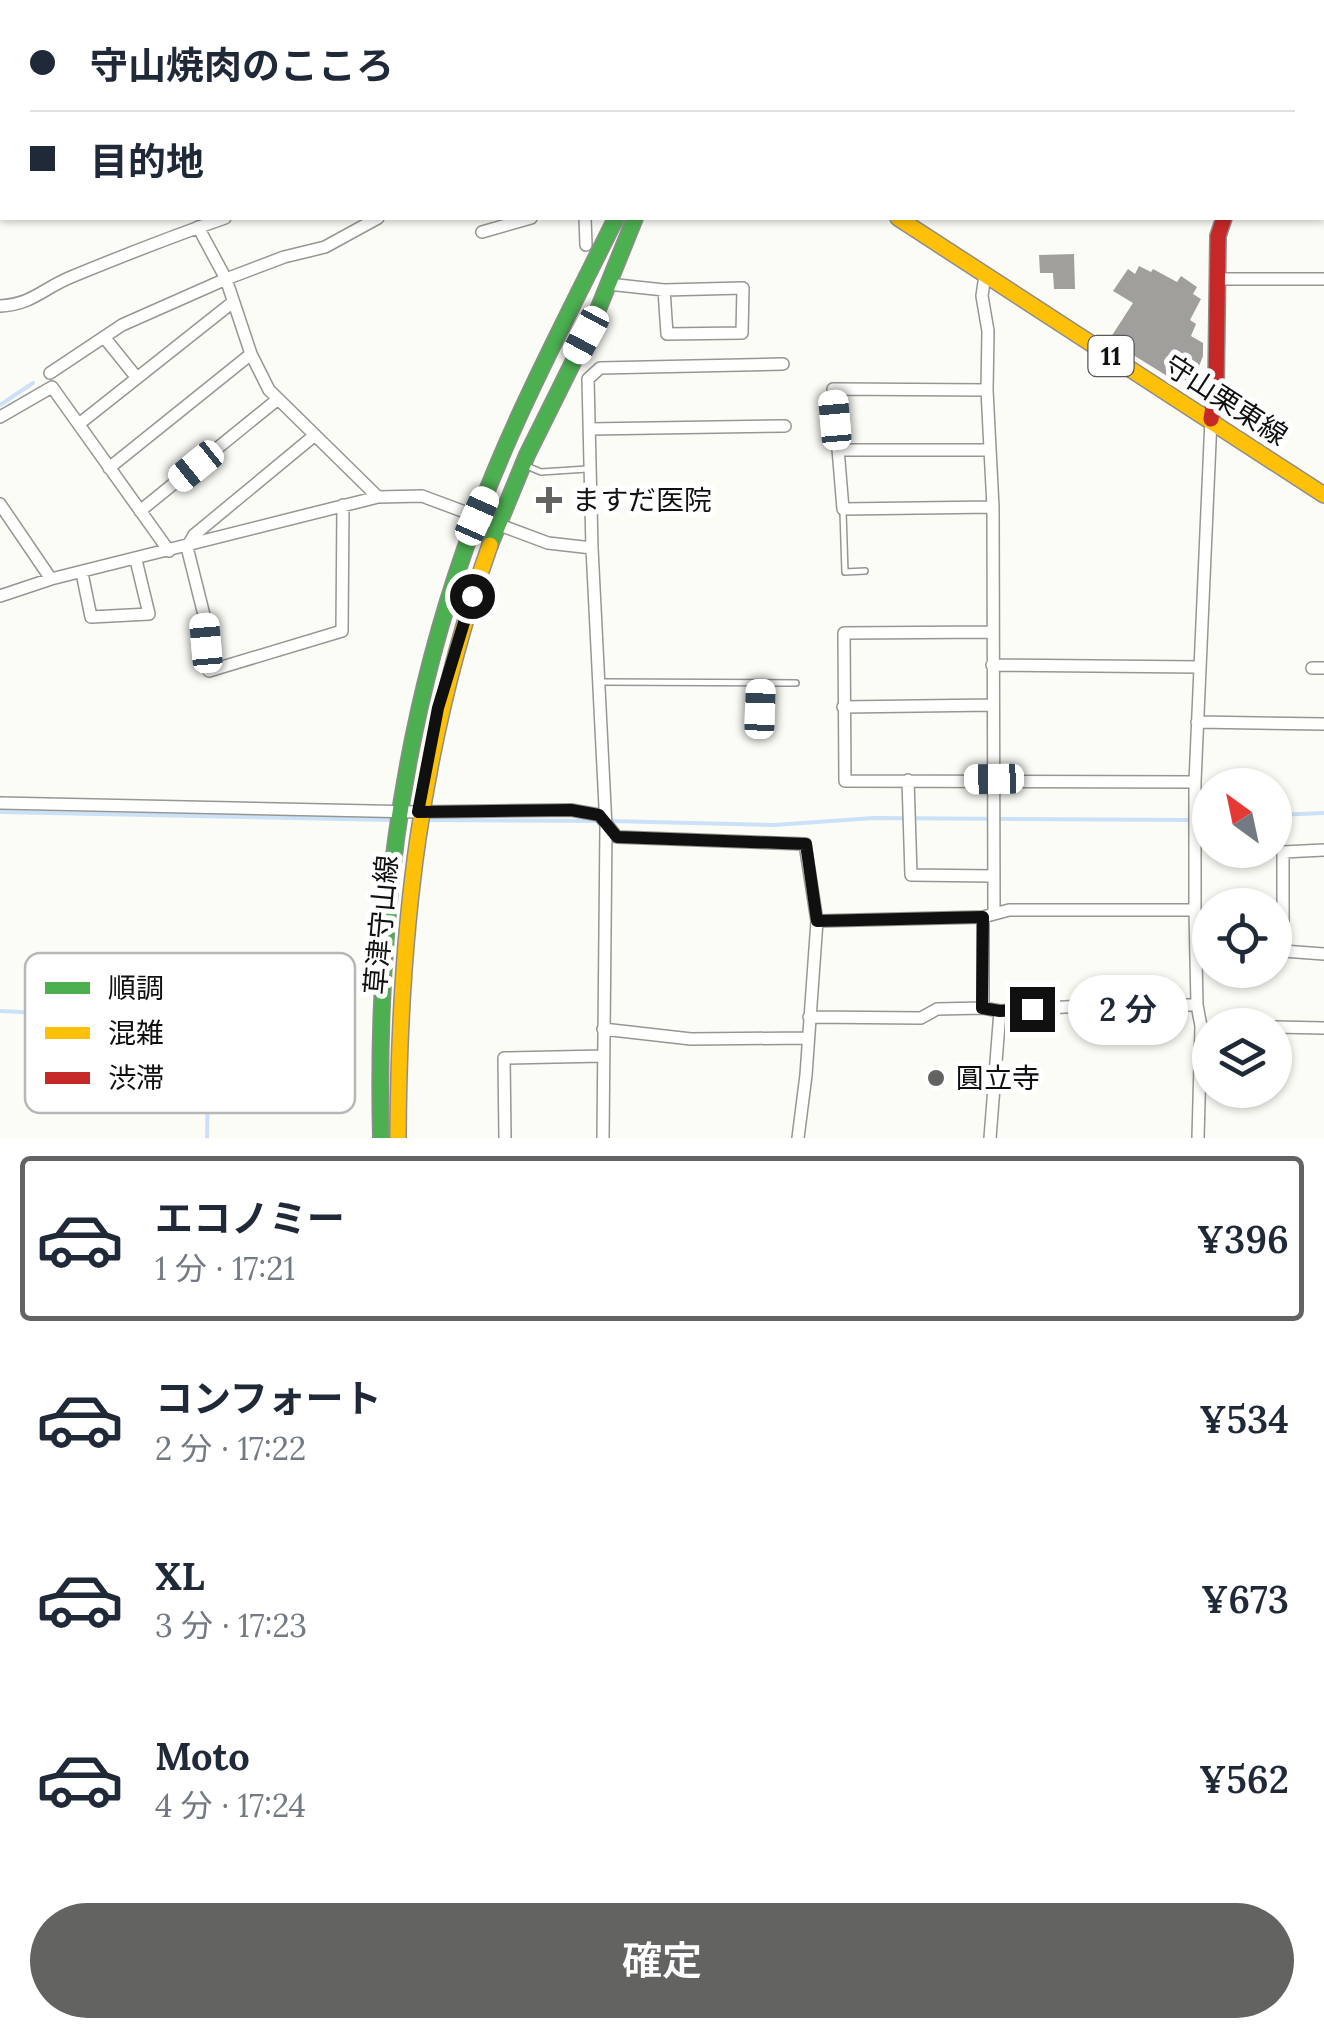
<!DOCTYPE html>
<html lang="ja">
<meta charset="utf-8">
<style>
body{margin:0;font-family:Lora,"Noto Sans JP",serif;background:#f2f2f3;color:#1f2937;height:100vh;display:flex;flex-direction:column;font-size:38px;white-space:nowrap}
*{box-sizing:border-box;margin:0}
p{font-size:32px;color:#747a83}
.icon{flex:none;width:55px;height:55px;fill:none;stroke:currentColor;stroke-width:2;stroke-linecap:round;stroke-linejoin:round}
.map{position:relative;height:1138px;overflow:hidden}
.sheet{display:flex;flex-direction:column;background:#fff;flex:1}
.sheet>*{flex:none}
.banner{position:absolute;left:0px;top:0px;width:1325px;height:220px;box-shadow:0 2px 8px #0004;display:grid;align-content:center;height:220px;padding:0 30px;background:#fff}
.needle{width:65px;rotate:327deg}
.fabs{position:absolute;left:1192px;top:768px;display:grid;gap:20px}
.fabs a{display:grid;place-items:center;width:100px;height:100px;border-radius:50%;background:#fff;box-shadow:0 2px 8px #0004;font-size:50px}
.end{position:absolute;width:45px;height:45px;margin:-22px;border:12px solid #101010;background:#fff;box-shadow:0 0 0 5px #fff}
.from{border-radius:50%}
.bubble{position:absolute;height:70px;border-radius:35px;background:#fff;box-shadow:0 2px 8px #0004;font-size:32px;font-weight:600;line-height:70px;text-align:center}
.car{position:absolute;width:30px;height:60px;margin:-30px -15px;border-radius:12px;box-shadow:0 0 8px 2px #0007;background:linear-gradient(#fff 24%,#345 0 40%,#fff 0 76%,#345 0 86%,#fff 0)}
.banner b{display:flex;align-items:center;gap:35px;height:95px;font-size:38px}
.banner b+b{border-top:2px solid #e0e1e3}
.banner i{width:25px;height:25px;background:#1f2937}
ul{padding:18px 0 0;list-style:none}
li{display:flex;align-items:center;gap:30px;height:165px;margin:0 20px 15px;padding:0 10px;border:5px solid transparent;border-radius:10px}
li div{flex:1}
li b{display:block;font-size:38px}
li em{font-style:normal;font-weight:600}
li.on{border-color:#636361}
li>.icon{width:90px;height:90px;stroke-width:1.5}
.action{display:flex;gap:20px;margin-top:auto;padding:20px 30px}
.action a{flex:1;height:115px;border-radius:60px;background:#636361;color:#fff;font-size:40px;font-weight:600;line-height:115px;text-align:center}
.map>svg:first-child{display:block}
</style>
<div class="map">
<svg width="1324" height="1138" viewBox="0 0 1324 1138">
<rect width="100%" height="100%" fill="#fcfcf7"/>
<g fill="none" stroke-linecap="round" stroke-linejoin="round">
<path stroke="#cbe1f8" stroke-width="4" d="M161,0H566
M1239,0L1324,1
M0,405L33,383
M0,812L391,820
M1275,815L1324,813
M425,820L601,821
M610,821L774,825L874,818L1190,820
M0,1011L209,1021L207,1138"/>
</g>
<path fill="#a09f9c" d="M1074,254L1075,289H1054L1053,273H1040L1039,255Z
M1139,266L1151,272L1153,269L1177,282L1181,276L1197,287L1193,294L1201,299L1190,320L1196,324L1191,336L1203,343V356L1196,374L1186,380L1172,379L1109,340L1133,303L1113,291L1128,269L1135,274Z"/>
<g fill="none" stroke-linecap="round" stroke-linejoin="round">
<defs>
<path id="lane" d="M529,467L541,472L587,469
M843,512L845,572L865,571
M602,682L796,683
M759,734L761,684"/>
<path id="street" d="M1248,0V2
M174,2V0
M1,31H2
M1322,36H1324
M0,72H2
M1322,92H1324
M0,158H2
M1322,164H1324
M585,218L586,245
M198,227L226,279L251,354L269,390L378,497
M482,232L531,218
M985,275L982,296L988,331L987,390L993,507L994,912
M1218,279H1324
M608,284L664,290L743,288L742,333L667,334L664,290
M0,306C33,304 42,289 71,277C122,256 173,236 225,218
M104,337L137,378
M50,373L122,325L226,279L284,257L325,247L378,218
M987,390L833,389L843,509L993,507
M0,417L52,387L169,551
M79,424L233,302
M590,429L785,426
M315,435L194,535L187,547L204,615L209,671L342,631L343,505
M838,450H990
M109,468L251,354
M0,504L51,579
M140,511L278,399
M82,573L91,617L149,614L136,560
M0,596L51,579L378,497L422,496L548,543L592,548
M993,632L844,633L845,781L1195,782
M992,665L1199,667
M1312,668H1324
M843,707L993,705
M1197,722L1324,724
M908,780L911,875L992,876
M0,803L418,812L571,810L599,815L617,837L805,844L817,921L806,1075L798,1138
M1324,850L1283,852V951L1324,954
M983,917V1008L1000,1011L1097,1005H1197
M817,921L983,917L1009,910H1195
M809,1017L921,1018L937,1009L983,1008
M1275,1027L1324,1028
M603,1029L691,1039L806,1038
M505,1138L504,1058L603,1056
M603,1138L606,827L592,548L588,379L600,368L783,364
M990,1138L1000,1011
M1198,1138L1201,1026L1197,1005L1195,910V782L1211,419"/>
<path id="fast" d="M724,2L725,0
M490,545L527,455L593,322L635,218
M381,1138C376,936 398,741 465,549C505,434 562,327 616,218"/>
<path id="slow" d="M570,0L574,2
M898,218L1324,495
M398,1138C399,928 420,744 490,545"/>
<path id="jam" d="M1322,209H1324
M1211,419L1216,388L1218,236L1224,218"/>
</defs>
<use href="#lane" stroke="#969694" stroke-width="8"/>
<use href="#street" stroke="#969694" stroke-width="14"/>
<use href="#fast" stroke="#8d8d8b" stroke-width="18"/>
<use href="#slow" stroke="#8d8d8b" stroke-width="18"/>
<use href="#jam" stroke="#8d8d8b" stroke-width="18"/>
<use href="#lane" stroke="#fffffe" stroke-width="5"/>
<use href="#street" stroke="#fffffe" stroke-width="11"/>
<use href="#fast" stroke="#4caf50" stroke-width="15"/>
<use href="#slow" stroke="#ffc107" stroke-width="15"/>
<use href="#jam" stroke="#c62828" stroke-width="15"/>
</g>
<g fill="none" stroke-linecap="round" stroke-linejoin="round">
<path stroke="#101010" stroke-width="12" d="M472,596L438,708L418,812L571,810L599,815L617,837L806,844L817,921L983,917L982,1008L1000,1011L1032,1009"/>
</g>
<g fill="#636361" stroke="#fff" stroke-width="4">
<path d="M544 485h10v10h10v10h-10v10h-10v-10h-10v-10h10z"/>
<circle cx="936" cy="1078" r="10"/>
</g>
<g text-anchor="middle" dominant-baseline="central" stroke-width="10" stroke-linejoin="round" paint-order="stroke">
<rect fill="#fff" stroke="#585858" stroke-width="2.5" x="1088.5" y="336" width="45" height="40" rx="8"/>
<g font-size="25" font-weight="bold" fill="#101010">
<text x="1111" y="356">11</text>
</g>
<g font-size="28" fill="#101010" stroke="#fff">
<text transform="translate(1226 400) rotate(33)">守山栗東線</text>
<text transform="translate(381 925) rotate(-85)">草津守山線</text>
</g>
<g font-size="28" fill="#101010" stroke="#fff" text-anchor="start">
<text x="572" y="500">ますだ医院</text>
<text x="956" y="1078">圓立寺</text>
</g>
</g>
<rect x="25" y="953" width="330" height="160" rx="15" fill="#fff" stroke="#b7b7b7" stroke-width="2.5"/>
<rect x="45" y="982" width="45" height="12" fill="#4caf50"/>
<rect x="45" y="1027" width="45" height="12" fill="#ffc107"/>
<rect x="45" y="1072" width="45" height="12" fill="#c62828"/>
<g font-size="28" fill="#101010">
<text x="108" y="998">順調</text>
<text x="108" y="1043">混雑</text>
<text x="108" y="1088">渋滞</text>
</g>
</svg>
<div class="fabs">
<a><svg class="needle" viewBox="-14 -14 28 28"><path d="M0-13l5 13h-10z" fill="#e53935"/><path d="M0 13l5-13h-10z" fill="#747a83"/></svg></a>
<a><svg class="icon" aria-label="locate" viewBox="0 0 24 24"><circle cx="12" cy="12" r="6"/><path d="M12 2v4M12 18v4M2 12h4M18 12h4"/></svg></a>
<a><svg class="icon" aria-label="layers" viewBox="0 0 24 24"><path d="M12 4l9 5-9 5-9-5zM3 14l9 5 9-5"/></svg></a>
</div>
<i class="end from" style="left:472px;top:596px"></i>
<i class="end" style="left:1032px;top:1009px"></i>
<div class="bubble" style="left:1068px;top:975px;width:120px">2 分</div>
<i class="car" style="left:586px;top:335px;rotate:208deg"></i>
<i class="car" style="left:835px;top:420px;rotate:355deg"></i>
<i class="car" style="left:196px;top:466px;rotate:231deg"></i>
<i class="car" style="left:477px;top:516px;rotate:24deg"></i>
<i class="car" style="left:206px;top:643px;rotate:355deg"></i>
<i class="car" style="left:760px;top:709px;rotate:2deg"></i>
<i class="car" style="left:994px;top:779px;rotate:269deg"></i>
<div class="banner">
<b><i class="from"></i>守山焼肉のこころ</b>
<b><i></i>目的地</b>
</div>
</div>
<section class="sheet">
<ul>
<li class="on"><svg class="icon" aria-label="car" viewBox="0 0 24 24"><path d="M5 17H2v-5l4-1 3-4h7l3 4 3 1v5h-3M9 17h6M6 11h13"/><circle cx="7" cy="17" r="2"/><circle cx="17" cy="17" r="2"/></svg><div><b>エコノミー</b><p>1 分 · 17:21</p></div><em>¥396</em></li>
<li><svg class="icon" aria-label="car" viewBox="0 0 24 24"><path d="M5 17H2v-5l4-1 3-4h7l3 4 3 1v5h-3M9 17h6M6 11h13"/><circle cx="7" cy="17" r="2"/><circle cx="17" cy="17" r="2"/></svg><div><b>コンフォート</b><p>2 分 · 17:22</p></div><em>¥534</em></li>
<li><svg class="icon" aria-label="car" viewBox="0 0 24 24"><path d="M5 17H2v-5l4-1 3-4h7l3 4 3 1v5h-3M9 17h6M6 11h13"/><circle cx="7" cy="17" r="2"/><circle cx="17" cy="17" r="2"/></svg><div><b>XL</b><p>3 分 · 17:23</p></div><em>¥673</em></li>
<li><svg class="icon" aria-label="car" viewBox="0 0 24 24"><path d="M5 17H2v-5l4-1 3-4h7l3 4 3 1v5h-3M9 17h6M6 11h13"/><circle cx="7" cy="17" r="2"/><circle cx="17" cy="17" r="2"/></svg><div><b>Moto</b><p>4 分 · 17:24</p></div><em>¥562</em></li>
</ul>
<div class="action"><a>確定</a></div>
</section>
